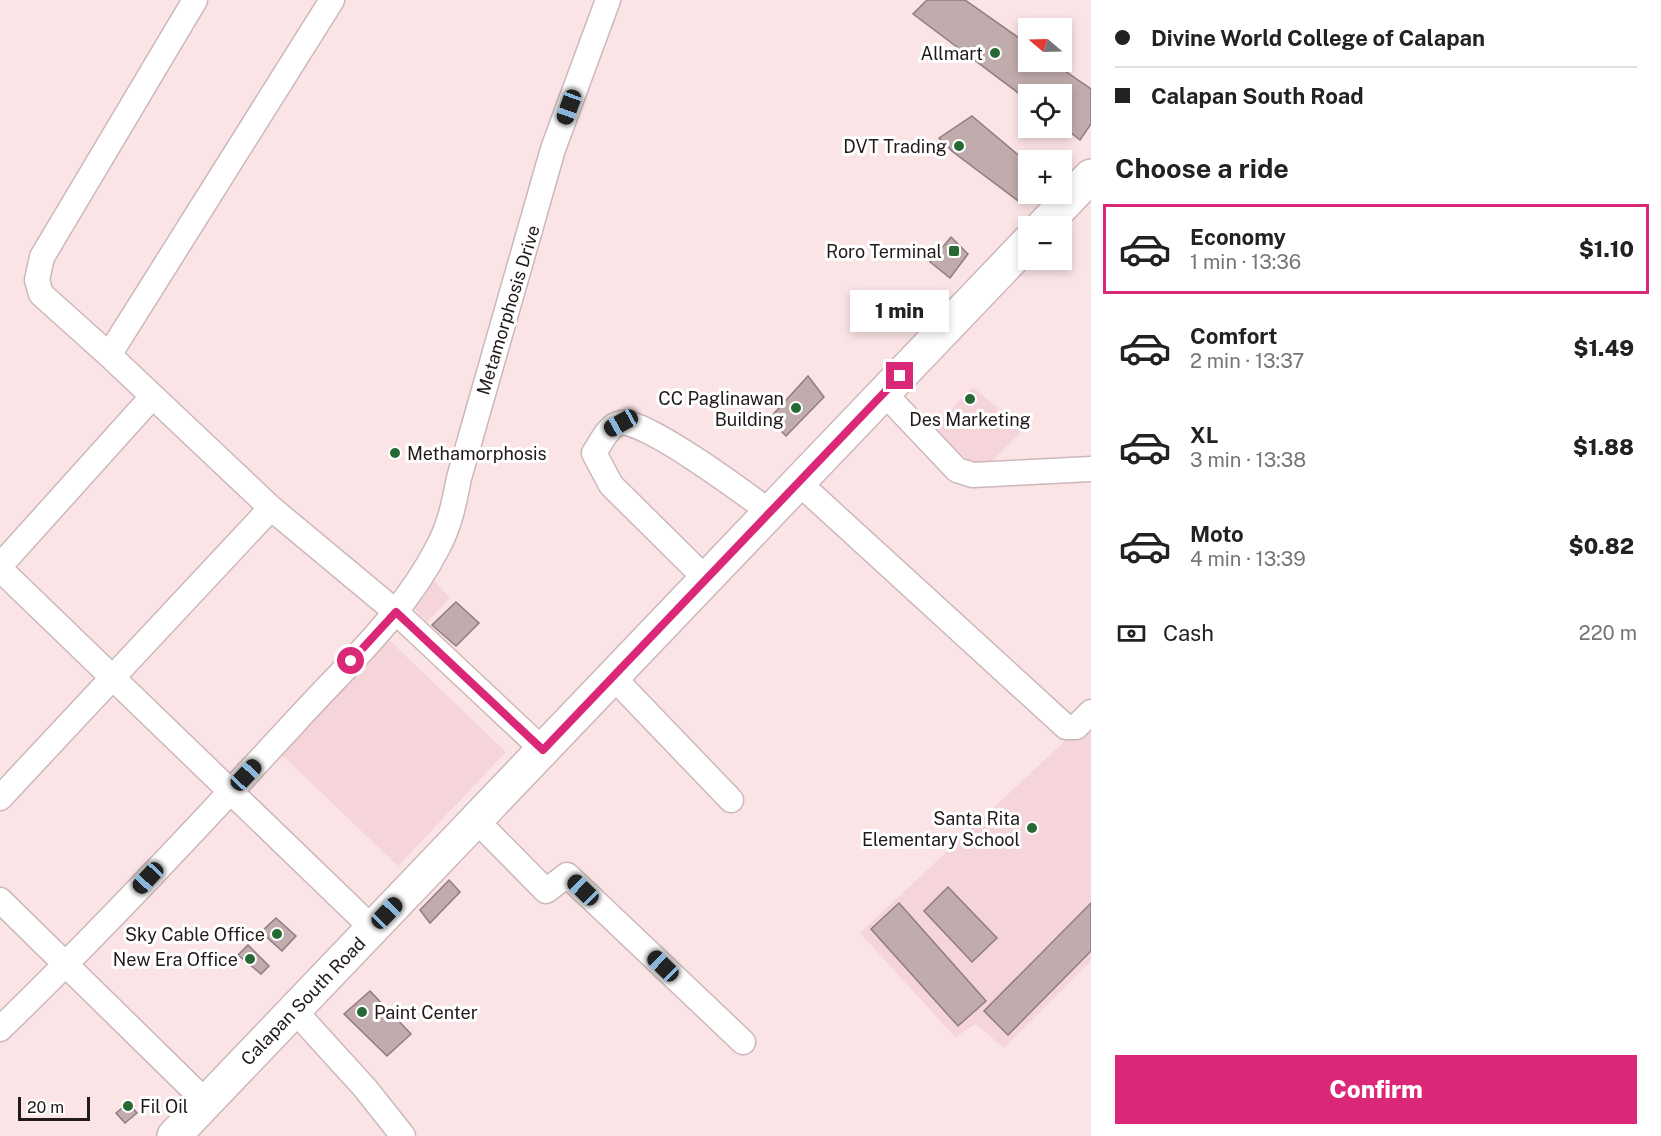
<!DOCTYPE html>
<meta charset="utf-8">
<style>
body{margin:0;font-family:"Public Sans",sans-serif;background:#f6f6f6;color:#222;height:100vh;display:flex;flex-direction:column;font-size:22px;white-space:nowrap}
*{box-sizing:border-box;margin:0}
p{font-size:20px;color:#767676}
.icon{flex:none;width:33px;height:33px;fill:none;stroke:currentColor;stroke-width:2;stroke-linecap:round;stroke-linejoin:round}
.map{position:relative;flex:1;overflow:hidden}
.side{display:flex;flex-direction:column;background:#fff;width:570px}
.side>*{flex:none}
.hud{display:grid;align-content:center;height:132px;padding:0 24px;background:#fff}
.needle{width:39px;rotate:289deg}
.controls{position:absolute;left:1018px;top:18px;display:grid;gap:12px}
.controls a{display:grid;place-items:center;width:54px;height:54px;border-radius:0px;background:#fff;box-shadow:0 3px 9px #0003;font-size:30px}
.scale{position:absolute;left:18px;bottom:15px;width:72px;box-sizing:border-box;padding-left:6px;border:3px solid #21191a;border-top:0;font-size:16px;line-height:21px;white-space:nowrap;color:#21191a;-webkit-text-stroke:4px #fff;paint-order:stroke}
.end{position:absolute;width:27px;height:27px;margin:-14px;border:8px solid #db2777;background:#fff;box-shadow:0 0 0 3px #fff}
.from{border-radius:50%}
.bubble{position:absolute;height:42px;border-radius:0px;background:#fff;box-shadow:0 3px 9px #0003;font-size:20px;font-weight:800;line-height:42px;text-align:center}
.car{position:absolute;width:18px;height:36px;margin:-18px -9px;border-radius:8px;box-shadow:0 0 4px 2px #0007;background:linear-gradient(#222 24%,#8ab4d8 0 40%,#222 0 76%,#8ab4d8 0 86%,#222 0)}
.hud b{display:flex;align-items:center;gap:21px;height:57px;font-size:22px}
.hud b+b{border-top:2px solid #e0e0e0}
.hud i{width:15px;height:15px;background:#222}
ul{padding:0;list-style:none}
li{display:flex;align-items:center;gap:18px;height:90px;margin:0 12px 9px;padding:0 12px;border:3px solid transparent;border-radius:0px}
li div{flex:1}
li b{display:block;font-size:22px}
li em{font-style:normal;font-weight:800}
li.on{border-color:#db2777}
li>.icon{width:54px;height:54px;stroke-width:1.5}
h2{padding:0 24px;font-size:27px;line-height:72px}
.pay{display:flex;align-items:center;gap:15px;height:66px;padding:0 24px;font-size:22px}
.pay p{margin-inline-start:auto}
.primary-button{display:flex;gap:12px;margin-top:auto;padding:12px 24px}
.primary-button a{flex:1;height:69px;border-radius:0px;background:#db2777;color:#fff;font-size:24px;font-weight:800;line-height:69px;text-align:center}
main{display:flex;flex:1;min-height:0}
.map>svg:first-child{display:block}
</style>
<main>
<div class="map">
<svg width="1091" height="1136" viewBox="0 0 1091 1136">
<rect width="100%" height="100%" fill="#fbe4e6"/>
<path fill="#f5d5d9" d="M973,387L1023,430L981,472L933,428Z
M434,581L450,598L427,622L411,605Z
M387,638L506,752L398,866L279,752Z
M1091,720V961L1004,1048L976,1024L955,1037L860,933L1085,722Z"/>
<path fill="#c0abad" stroke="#907c7e" stroke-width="1.5" d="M927,0H965L1029,45V62H1052L1091,89V124L1080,140L1062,126V94H1029V101L913,14Z
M972,116L1029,164V194H1032L1021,203L953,152L939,138Z
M951,237L968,254L950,278L930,262Z
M808,376L824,397L786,436L769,419Z
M456,602L479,623L456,646L432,625Z
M449,880L460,892L430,923L420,910Z
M948,887L997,938L972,962L924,911Z
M899,903L986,1001L958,1026L871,929Z
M1091,903V951L1008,1035L984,1011Z
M276,918L296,936L282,951L261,932Z
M248,945L269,966L261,974L238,955Z
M370,991L411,1034L387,1056L344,1014Z
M128,1103L137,1113L125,1123L116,1113Z"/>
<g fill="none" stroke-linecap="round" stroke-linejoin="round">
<defs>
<path id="minor" d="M332,0L109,355L271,508L396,612L543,750
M109,355L41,294L37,280L42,257L195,0
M884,393L957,470L973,475L1091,469
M798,482L1066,727H1076L1091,712
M0,566L152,397
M0,569L372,928
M706,579L611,485L594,453C601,443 608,425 621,423C645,419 747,495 770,512
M613,677L731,800
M0,798L271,508
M476,820L546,891L567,875L743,1042
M0,900L206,1102
M294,1010L365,1088L403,1136
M0,1029C102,930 199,826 295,722C345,667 404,614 438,547C450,525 454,503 459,478L553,149L608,0"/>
<path id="highway" d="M1043,226L1091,176
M174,1136L1029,241"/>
</defs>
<use href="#minor" stroke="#cdb7ba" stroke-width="27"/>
<use href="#highway" stroke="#cdb7ba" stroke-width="36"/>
<use href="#minor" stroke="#fff" stroke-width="24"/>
<use href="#highway" stroke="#fff" stroke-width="33"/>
</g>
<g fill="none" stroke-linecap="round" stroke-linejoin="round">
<path stroke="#db2777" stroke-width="8" d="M351,661L396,612L543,750L900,376"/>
</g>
<g fill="#276933" stroke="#fff" stroke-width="2">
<circle cx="995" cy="53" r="6"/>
<circle cx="959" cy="146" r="6"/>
<rect x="948" y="245" width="12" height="12" rx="3"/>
<circle cx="970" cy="399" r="6"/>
<circle cx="796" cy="408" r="6"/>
<circle cx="395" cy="453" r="6"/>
<circle cx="1032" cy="828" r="6"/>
<circle cx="277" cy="934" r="6"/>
<circle cx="250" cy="959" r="6"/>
<circle cx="362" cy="1012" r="6"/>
<circle cx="128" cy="1106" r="6"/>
</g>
<g text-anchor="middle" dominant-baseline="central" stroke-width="6" stroke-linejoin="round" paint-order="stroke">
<g font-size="18" fill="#21191a" stroke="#fff" text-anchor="end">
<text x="983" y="53">Allmart</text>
<text x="947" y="146">DVT Trading</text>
<text x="942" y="251">Roro Terminal</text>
<text x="784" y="398">CC Paglinawan<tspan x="784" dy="21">Building</tspan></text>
<text x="970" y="419" text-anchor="middle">Des Marketing</text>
<text x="407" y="453" text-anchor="start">Methamorphosis</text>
<text x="1020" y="818">Santa Rita<tspan x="1020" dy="21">Elementary School</tspan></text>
<text x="265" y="934">Sky Cable Office</text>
<text x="238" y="959">New Era Office</text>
<text x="374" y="1012" text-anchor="start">Paint Center</text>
<text x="140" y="1106" text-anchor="start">Fil Oil</text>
</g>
<g font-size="18" fill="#21191a" stroke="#fff">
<text transform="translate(508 310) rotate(-73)">Metamorphosis Drive</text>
<text transform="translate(303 1001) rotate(-46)">Calapan South Road</text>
</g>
</g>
</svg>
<div class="controls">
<a><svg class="needle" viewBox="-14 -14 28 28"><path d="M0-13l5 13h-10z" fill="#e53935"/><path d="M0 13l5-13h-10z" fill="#767676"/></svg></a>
<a><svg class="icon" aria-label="locate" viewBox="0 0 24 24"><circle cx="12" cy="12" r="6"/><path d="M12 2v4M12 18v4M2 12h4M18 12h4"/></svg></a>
<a>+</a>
<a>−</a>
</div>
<div class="scale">20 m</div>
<i class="end from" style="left:351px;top:661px"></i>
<i class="end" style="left:900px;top:376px"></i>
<div class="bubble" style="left:850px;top:290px;width:99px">1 min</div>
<i class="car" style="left:569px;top:107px;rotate:200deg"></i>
<i class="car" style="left:621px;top:423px;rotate:241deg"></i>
<i class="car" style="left:246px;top:775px;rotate:43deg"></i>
<i class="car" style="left:148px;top:878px;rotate:223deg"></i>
<i class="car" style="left:583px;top:890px;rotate:314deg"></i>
<i class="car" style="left:387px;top:913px;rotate:44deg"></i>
<i class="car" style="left:663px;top:966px;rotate:314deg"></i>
</div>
<section class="side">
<div class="hud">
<b><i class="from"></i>Divine World College of Calapan</b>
<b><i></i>Calapan South Road</b>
</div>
<h2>Choose a ride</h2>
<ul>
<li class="on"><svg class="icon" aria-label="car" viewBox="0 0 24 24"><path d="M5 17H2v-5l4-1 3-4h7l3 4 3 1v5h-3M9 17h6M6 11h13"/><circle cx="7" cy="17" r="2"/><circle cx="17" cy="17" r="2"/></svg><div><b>Economy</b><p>1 min · 13:36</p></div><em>$1.10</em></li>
<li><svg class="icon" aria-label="car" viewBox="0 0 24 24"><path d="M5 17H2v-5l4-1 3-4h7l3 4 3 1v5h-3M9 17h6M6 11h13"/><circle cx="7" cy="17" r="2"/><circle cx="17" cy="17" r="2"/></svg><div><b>Comfort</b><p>2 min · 13:37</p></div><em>$1.49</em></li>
<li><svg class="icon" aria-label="car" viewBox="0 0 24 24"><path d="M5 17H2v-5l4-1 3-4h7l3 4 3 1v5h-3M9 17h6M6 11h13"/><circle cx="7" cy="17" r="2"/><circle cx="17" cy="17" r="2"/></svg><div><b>XL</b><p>3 min · 13:38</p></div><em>$1.88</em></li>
<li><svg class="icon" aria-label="car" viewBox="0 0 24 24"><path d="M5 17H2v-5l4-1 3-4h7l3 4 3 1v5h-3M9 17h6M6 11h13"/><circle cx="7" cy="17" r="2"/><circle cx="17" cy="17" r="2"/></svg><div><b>Moto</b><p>4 min · 13:39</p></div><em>$0.82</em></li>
</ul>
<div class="pay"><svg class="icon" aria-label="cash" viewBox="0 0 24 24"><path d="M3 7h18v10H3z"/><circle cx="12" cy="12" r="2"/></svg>Cash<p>220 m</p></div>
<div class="primary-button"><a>Confirm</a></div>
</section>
</main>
